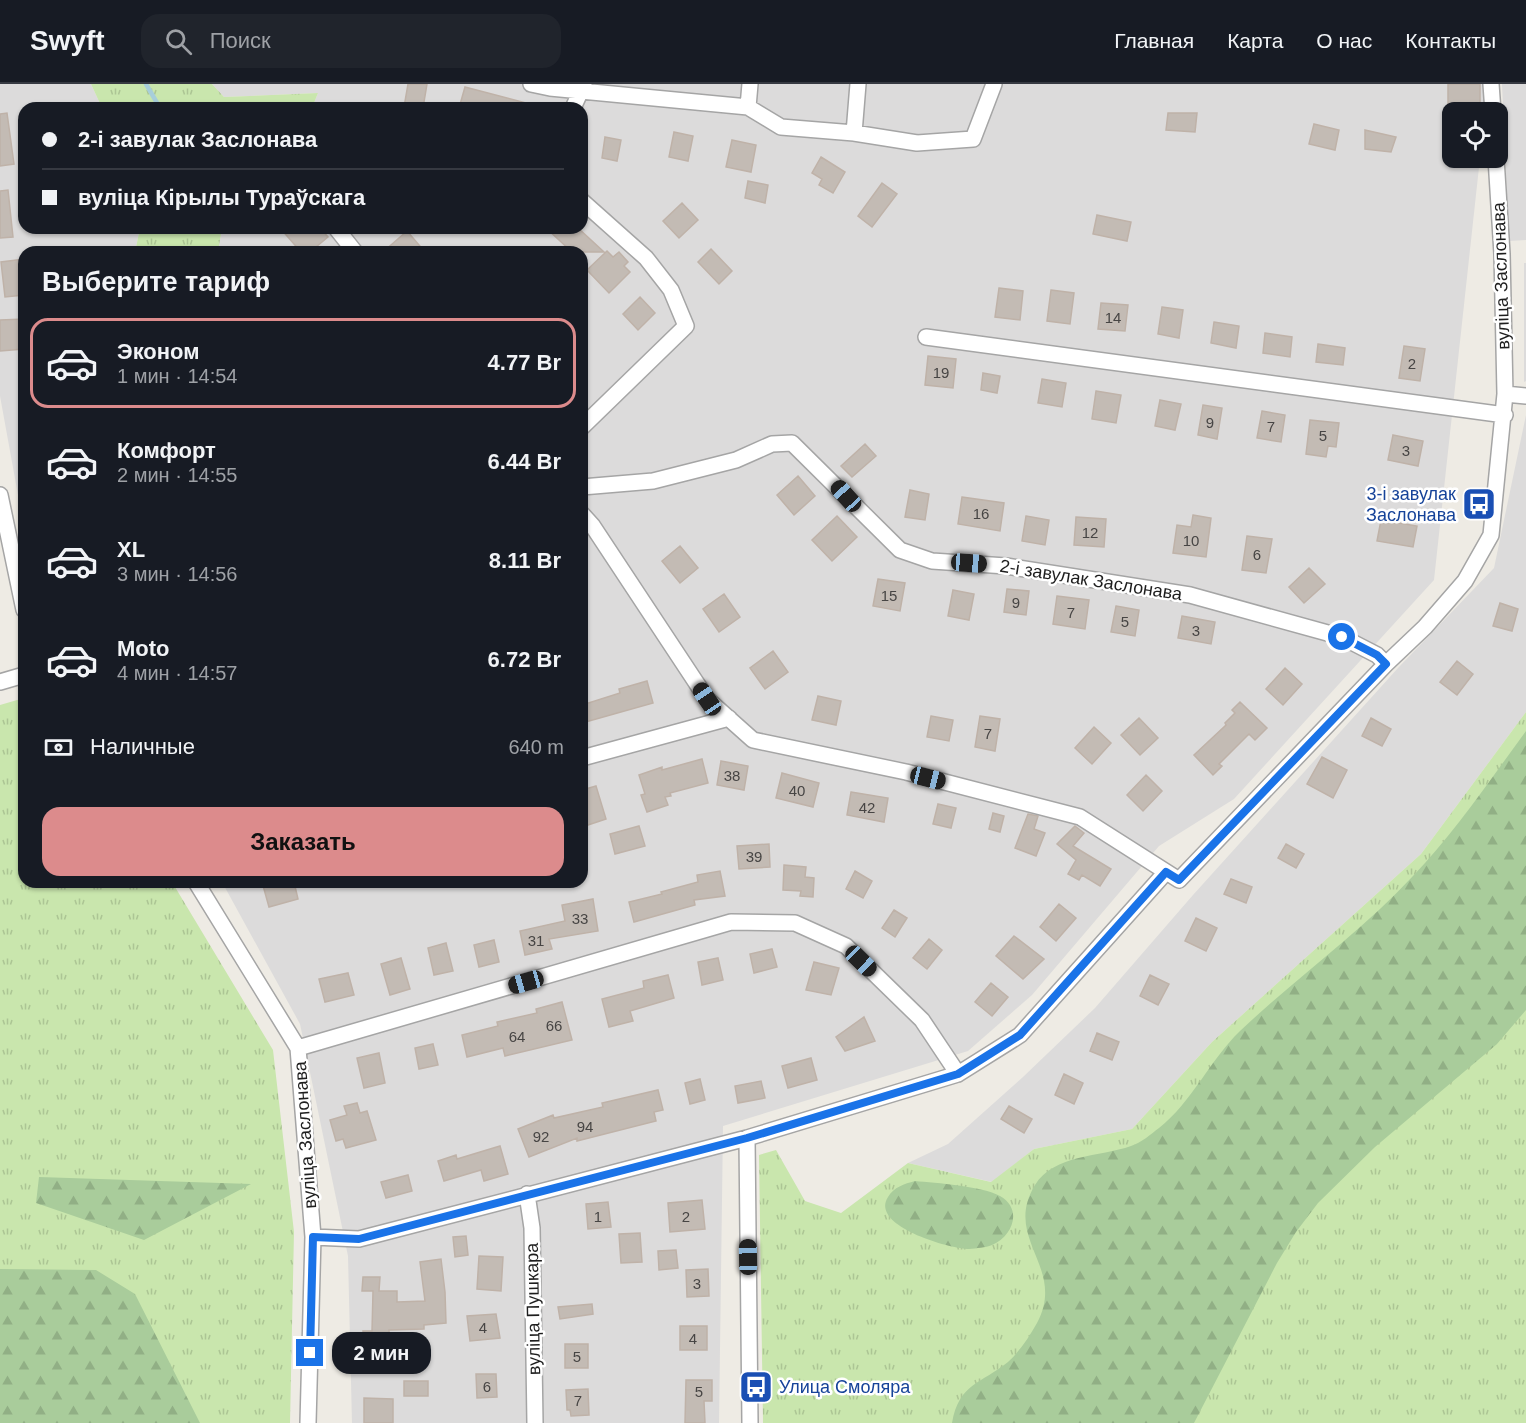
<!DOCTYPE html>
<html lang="ru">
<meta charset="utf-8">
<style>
body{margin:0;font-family:Helvetica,sans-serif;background:#20242c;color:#f1f3f6;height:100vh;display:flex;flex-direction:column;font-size:22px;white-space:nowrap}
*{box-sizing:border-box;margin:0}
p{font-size:20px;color:#9ea1a6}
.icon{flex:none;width:33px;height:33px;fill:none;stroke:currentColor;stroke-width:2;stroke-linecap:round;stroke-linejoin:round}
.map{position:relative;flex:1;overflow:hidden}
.panel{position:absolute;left:18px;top:162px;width:570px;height:642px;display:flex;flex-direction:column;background:#171b24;border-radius:18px;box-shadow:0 2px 4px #0004}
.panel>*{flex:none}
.guide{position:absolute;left:18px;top:18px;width:570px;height:132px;border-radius:18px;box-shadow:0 2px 4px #0004;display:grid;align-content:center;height:132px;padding:0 24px;background:#171b24}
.fabs{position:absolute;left:1442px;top:18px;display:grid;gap:12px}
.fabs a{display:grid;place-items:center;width:66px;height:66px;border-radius:12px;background:#171b24;box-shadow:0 2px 4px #0004;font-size:30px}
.end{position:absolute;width:27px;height:27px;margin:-14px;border:8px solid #1a73e8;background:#fff;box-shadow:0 0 0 3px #fff}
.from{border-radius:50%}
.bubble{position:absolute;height:42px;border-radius:18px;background:#171b24;box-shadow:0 2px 4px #0004;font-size:20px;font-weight:700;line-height:42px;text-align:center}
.car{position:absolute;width:18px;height:36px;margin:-18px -9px;border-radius:8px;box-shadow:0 0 4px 2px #0007;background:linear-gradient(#222 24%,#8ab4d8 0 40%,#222 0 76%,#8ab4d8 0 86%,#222 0)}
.guide b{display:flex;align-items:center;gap:21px;height:57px;font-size:22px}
.guide b+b{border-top:2px solid #363941}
.guide i{width:15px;height:15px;background:#f1f3f6}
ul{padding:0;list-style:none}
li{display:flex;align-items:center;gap:18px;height:90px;margin:0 12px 9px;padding:0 12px;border:3px solid transparent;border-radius:18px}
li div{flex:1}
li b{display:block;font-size:22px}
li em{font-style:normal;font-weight:700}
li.selected{border-color:#dc8b8c}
li>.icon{width:54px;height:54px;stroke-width:1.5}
h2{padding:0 24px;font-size:27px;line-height:72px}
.pay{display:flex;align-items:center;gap:15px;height:66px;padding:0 24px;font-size:22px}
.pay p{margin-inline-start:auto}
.cta{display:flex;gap:12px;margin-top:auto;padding:12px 24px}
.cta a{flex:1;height:69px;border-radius:18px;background:#dc8b8c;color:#111;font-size:24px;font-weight:700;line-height:69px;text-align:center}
header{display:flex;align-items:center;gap:36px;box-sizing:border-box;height:84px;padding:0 30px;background:#171b24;border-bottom:2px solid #363941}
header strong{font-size:28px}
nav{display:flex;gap:33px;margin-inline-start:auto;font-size:21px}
.search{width:420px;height:54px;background:#20242c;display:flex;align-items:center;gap:15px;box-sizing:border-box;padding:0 21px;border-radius:18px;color:#9ea1a6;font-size:22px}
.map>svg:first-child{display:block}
</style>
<header>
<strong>Swyft</strong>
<div class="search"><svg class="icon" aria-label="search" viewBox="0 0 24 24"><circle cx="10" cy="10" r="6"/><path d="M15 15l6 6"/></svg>Поиск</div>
<nav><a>Главная</a><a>Карта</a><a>О нас</a><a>Контакты</a></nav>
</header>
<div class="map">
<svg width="1526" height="1339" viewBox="0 0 1526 1339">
<defs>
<pattern id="grass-tufts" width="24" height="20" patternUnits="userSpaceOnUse" patternTransform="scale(1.5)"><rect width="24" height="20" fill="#c9e6ad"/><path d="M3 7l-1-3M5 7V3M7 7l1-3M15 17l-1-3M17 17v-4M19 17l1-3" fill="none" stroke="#acc594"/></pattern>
<pattern id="forest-firs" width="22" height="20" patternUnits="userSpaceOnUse" patternTransform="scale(1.5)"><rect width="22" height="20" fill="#a9cc9b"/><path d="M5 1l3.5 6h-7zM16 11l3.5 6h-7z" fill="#91af85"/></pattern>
</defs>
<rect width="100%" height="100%" fill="#eeebe4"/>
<path fill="#dcdbdb" d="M0,0H91L102,24H24V144H140L135,168H24V431L22,433L0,312Z
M212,0H1487V28H1452V74H1480L1434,496L1234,715L1159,762L1032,911L968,967L723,1042L719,1339H352L348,1172L300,940L222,798H582V168H218L222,144H582V24H312L318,9L224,13Z
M1502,0H1526V156L1509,157Z
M1524,179H1526V297L1524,298Z
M1526,331V628L1421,770L1212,958L1132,1045L1034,1065L992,1098L908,1079L948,1060L1023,993L1095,924L1193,811L1398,584L1494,484Z"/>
<path fill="url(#grass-tufts)" d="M91,0H212L224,13L318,9L312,24H102Z
M140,144H222L218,168H135Z
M24,614V798H172L273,966L294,1148L290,1339H0V621Z
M1526,628V1339H763L759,1071L776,1066L805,1117L841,1129L908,1079L991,1098L1034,1065L1132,1045L1212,958L1421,770Z"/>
<path fill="url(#forest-firs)" d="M1526,647V926L1497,960L1375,1063L1318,1119L1296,1148L1277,1179L1194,1339H952C959,1299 981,1300 1008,1278C1020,1267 1029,1253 1037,1239C1067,1183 1002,1155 1035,1101C1054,1070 1100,1073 1131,1062C1141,1059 1151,1050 1159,1044C1192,1018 1210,976 1240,947C1296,894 1360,849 1413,792C1455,748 1490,696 1526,647Z
M39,1093L251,1100L144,1156L36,1119Z
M915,1097C936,1099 982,1102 1000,1112C1023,1125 1013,1152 992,1161C985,1164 977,1164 969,1165C950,1165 869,1142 888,1113C894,1103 904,1100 915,1097Z
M0,1185L96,1186L135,1210L200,1339H0Z"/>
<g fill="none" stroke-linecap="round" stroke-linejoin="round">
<path stroke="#a7ceda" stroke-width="4.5" d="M146,0L160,24"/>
</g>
<path fill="#c3bbb4" stroke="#bfb2a8" stroke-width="1.5" d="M408,0H427L423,24L404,23Z
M1448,0H1480V24H1448Z
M465,3L530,20V24H459Z
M7,29L14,80L0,82V30Z
M1168,29H1197L1195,48L1166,46Z
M1314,40L1339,46L1335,66L1309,60Z
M1365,46L1396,53L1391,68L1365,65Z
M674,48L693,52L688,77L669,73Z
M605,53L621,56L617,77L602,74Z
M732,56L756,61L751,88L726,83Z
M821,73L845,88L833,109L819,101L822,95L812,89Z
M748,97L768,101L765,119L745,114Z
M882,99L897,110L872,143L858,132Z
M8,106L13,153L0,154V107Z
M682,119L698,136L679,154L663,137Z
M1097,131L1131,138L1127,157L1093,150Z
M280,144H320L328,153L310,168H301Z
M546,144H578L604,168H572Z
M407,147L425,168H383Z
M711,165L732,187L719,200L698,178Z
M607,167L613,173L619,168L628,178L624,182L630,188L609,209L587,186Z
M24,175V211L5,213L1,178Z
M999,204L1023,207L1020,236L995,233Z
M1051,206L1074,209L1070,240L1047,237Z
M640,213L655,229L638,246L623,230Z
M1101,219L1128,221L1125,247L1098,245Z
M1162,223L1183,226L1179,254L1158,250Z
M24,235V265L0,267V236Z
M1214,238L1239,242L1236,264L1211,259Z
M1265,249L1292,253L1290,273L1263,269Z
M1318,260L1345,264L1343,281L1316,278Z
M1404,262L1425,265L1420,297L1399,294Z
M928,272L956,275L953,304L925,301Z
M983,289L1000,292L997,309L981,306Z
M1042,295L1066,299L1062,323L1038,319Z
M1096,307L1121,311L1116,339L1092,335Z
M1160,316L1181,320L1175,346L1155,342Z
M1203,321L1222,324L1217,355L1198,351Z
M1262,327L1285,331L1281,358L1257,354Z
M1310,336L1339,339L1336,363L1328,362L1326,373L1306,370Z
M1393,351L1423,357L1418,382L1388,376Z
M865,360L876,372L852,393L841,382Z
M798,392L815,412L794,431L777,411Z
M910,406L929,410L925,436L905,433Z
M962,413L1004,419L1000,447L958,440Z
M1193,431L1211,434L1206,473L1173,469L1177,441L1191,443Z
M837,432L857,453L832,477L812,456Z
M1026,432L1049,436L1045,461L1022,457Z
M1076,433L1106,435L1104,463L1074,461Z
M1381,436L1417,442L1413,463L1377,457Z
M1247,452L1272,455L1266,489L1242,486Z
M680,462L698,484L680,499L662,477Z
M1309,484L1325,500L1304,519L1289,503Z
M878,495L905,499L900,527L873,522Z
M1007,505L1029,507L1026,531L1004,528Z
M953,506L974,510L969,536L948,532Z
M724,510L740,533L719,548L703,525Z
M1057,512L1089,516L1085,545L1053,540Z
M1500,519L1518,525L1512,547L1493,542Z
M1116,522L1139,526L1135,552L1111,548Z
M1182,532L1215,538L1211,560L1178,554Z
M773,567L788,588L765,605L750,584Z
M1457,577L1473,590L1457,611L1440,598Z
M1285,584L1302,600L1283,621L1266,605Z
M647,597L653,619L582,639V621L620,609L619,605Z
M818,612L841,617L836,641L812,636Z
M1240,618L1267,644L1255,656L1249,650L1219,680L1222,682L1213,691L1194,671L1226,641L1225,639L1235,629L1232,626Z
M931,632L953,636L949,657L927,653Z
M980,632L1000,635L995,667L975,663Z
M1139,634L1158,654L1140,671L1121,651Z
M1371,634L1391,645L1382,662L1362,652Z
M1094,643L1111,659L1092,680L1075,664Z
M1322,673L1347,686L1333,714L1307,700Z
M702,675L708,699L670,709L671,712L665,713L668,721L647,728L641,711L645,710L639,691L662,683V686Z
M721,677L748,682L744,706L717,701Z
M782,689L819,699L813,723L776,714Z
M1146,691L1162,707L1143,727L1127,711Z
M596,702L606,735L585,742L582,733V706Z
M851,708L888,714L884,738L847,731Z
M938,720L956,724L951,744L933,740Z
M993,729L1004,732L1000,748L989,745Z
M1028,730L1038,732L1034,745L1045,749L1036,772L1015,764Z
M639,742L645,762L615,770L610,750Z
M1075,742L1084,749L1073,762L1111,785L1100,802L1082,791L1079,796L1068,790L1076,776L1057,760Z
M769,760L770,783L739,785L737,762Z
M1286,760L1304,770L1296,784L1278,774Z
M784,781L806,783L805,793L814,794L813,813L800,812L801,807L783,806Z
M720,787L725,812L694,816L695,821L634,838L629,818L662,810L661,808L698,798L697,791Z
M855,787L872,797L863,814L846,805Z
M1231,795L1252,803L1246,819L1224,810Z
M262,798H294L298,815L269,823Z
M593,815L598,847L549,855L552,865L525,871L520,847L565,837L562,821Z
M1059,820L1076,834L1056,857L1040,843Z
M894,826L907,834L895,853L882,844Z
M1196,834L1217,844L1206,867L1185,857Z
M1014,852L1044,875L1023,895L996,872Z
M929,855L942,866L927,885L913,874Z
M494,856L499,878L479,883L474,861Z
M446,859L453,887L434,891L428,864Z
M772,865L777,883L754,889L750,870Z
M401,874L410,905L390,911L381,880Z
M718,874L723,896L702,901L698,878Z
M814,878L839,884L831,911L806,906Z
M348,889L354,911L325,918L319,895Z
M668,891L674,914L630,927L633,937L609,943L602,915L644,904L643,897Z
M1150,891L1169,900L1158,921L1140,912Z
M991,899L1008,913L992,932L975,918Z
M562,918L572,956L505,972L503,964L467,973L462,951L498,942L497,938L537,929L536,925Z
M864,933L875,957L845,967L836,953Z
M1097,949L1119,958L1112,976L1090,967Z
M433,960L438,981L419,985L415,964Z
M379,969L385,999L364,1004L357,974Z
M811,974L817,996L788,1004L782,982Z
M1064,990L1083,999L1074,1020L1055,1011Z
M700,995L705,1016L690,1020L685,999Z
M761,997L765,1014L738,1019L735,1002Z
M658,1006L663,1026L654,1028L656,1037L577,1057V1054L529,1073L518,1045L553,1031L554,1034L603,1023L602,1019Z
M357,1019L360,1029L367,1027L376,1056L346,1064L343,1055L336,1057L330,1036L347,1031L344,1022Z
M1009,1022L1032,1035L1024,1049L1001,1035Z
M500,1062L508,1090L484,1097L481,1086L444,1097L438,1077L456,1071L457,1075Z
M408,1091L412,1107L386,1114L381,1098Z
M702,1116L705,1145L670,1148L668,1119Z
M608,1118L611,1143L588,1145L586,1120Z
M640,1149L642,1178L621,1179L619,1150Z
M466,1152L468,1171L455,1173L453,1153Z
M676,1166L678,1184L659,1186L658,1167Z
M479,1172L503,1173L501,1207L477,1205Z
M441,1175L445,1208L446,1239L424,1241V1245L389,1246L390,1280L365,1282L363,1247H372L373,1207H362L363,1193H380L379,1207H397V1218L425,1217L420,1178Z
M708,1185L709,1212L687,1213L686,1186Z
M592,1220L593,1230L560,1235L558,1223Z
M496,1230L500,1254L470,1257L467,1232Z
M680,1242H707V1266H680Z
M565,1260H588V1284H565Z
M476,1290H496L497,1313L477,1314Z
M686,1296H712V1317H704L705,1339H685Z
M404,1297H428V1312H404Z
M588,1305L589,1331L571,1332L570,1326H567L566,1306Z
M364,1314L393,1315V1339H364Z"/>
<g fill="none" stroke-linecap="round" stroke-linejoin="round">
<defs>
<path id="minor" d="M531,0L550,4L748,23L781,43L854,49L917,59L973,55L994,0
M1491,0L1493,28
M748,23L750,0
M573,24L584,0
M854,49L858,0
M582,117L646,174L671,206L686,242L582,343
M336,144L355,168
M926,253L1505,331
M1505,310L1526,312
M582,403L653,397L736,376L772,360L792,359L900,466L932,477L1006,482L1190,511L1342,553L1377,571L1386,580
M0,411L24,526
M582,430L592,441L707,615L753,656L906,688L1080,733L1179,796L1386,580L1425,543L1465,497L1491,451L1505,310L1502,170L1496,74
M0,598L24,591
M582,674L729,634
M196,798L298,964L313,1153L308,1339
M298,964L731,838L795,839L846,862L922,936L958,990
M747,1054L750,1339
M527,1110L532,1144L535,1339
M313,1153L359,1155L747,1054L958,990L1020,951L1166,788"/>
</defs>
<use href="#minor" stroke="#a5a5a5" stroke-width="18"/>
<use href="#minor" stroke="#fff" stroke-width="15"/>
</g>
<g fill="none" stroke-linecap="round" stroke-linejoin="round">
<path stroke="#1a73e8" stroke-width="8" d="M310,1269L313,1153L359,1155L747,1054L958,990L1020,951L1166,788L1179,796L1386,580L1377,571L1342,553"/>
</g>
<defs>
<symbol id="bus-square" viewBox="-11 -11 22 22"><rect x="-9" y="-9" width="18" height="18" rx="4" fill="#1a4fb4" stroke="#fff"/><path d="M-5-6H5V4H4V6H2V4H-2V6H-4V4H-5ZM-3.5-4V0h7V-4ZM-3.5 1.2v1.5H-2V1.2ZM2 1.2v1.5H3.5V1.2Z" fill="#fff"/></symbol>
</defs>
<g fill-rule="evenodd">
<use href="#bus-square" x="1460" y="401" width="38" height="38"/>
<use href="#bus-square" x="737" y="1284" width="38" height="38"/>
</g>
<g text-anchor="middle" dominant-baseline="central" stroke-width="5" stroke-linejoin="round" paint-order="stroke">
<g font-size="15" fill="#474544">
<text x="1113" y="233">14</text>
<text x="1412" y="279">2</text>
<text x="941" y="288">19</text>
<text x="1210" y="338">9</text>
<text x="1271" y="342">7</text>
<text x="1323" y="351">5</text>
<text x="1406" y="366">3</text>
<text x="981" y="429">16</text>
<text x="1090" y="448">12</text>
<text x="1191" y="456">10</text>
<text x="1257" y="470">6</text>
<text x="889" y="511">15</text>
<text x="1016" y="518">9</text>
<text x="1071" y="528">7</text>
<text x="1125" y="537">5</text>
<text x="1196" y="546">3</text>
<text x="988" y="649">7</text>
<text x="732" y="691">38</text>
<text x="797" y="706">40</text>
<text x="867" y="723">42</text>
<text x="754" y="772">39</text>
<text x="580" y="834">33</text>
<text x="536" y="856">31</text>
<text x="554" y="941">66</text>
<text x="517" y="952">64</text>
<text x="585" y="1042">94</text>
<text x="541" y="1052">92</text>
<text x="598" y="1132">1</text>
<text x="686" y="1132">2</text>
<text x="697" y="1199">3</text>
<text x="483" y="1243">4</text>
<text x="693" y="1254">4</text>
<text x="577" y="1272">5</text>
<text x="487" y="1302">6</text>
<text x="699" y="1307">5</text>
<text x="578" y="1316">7</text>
</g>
<g font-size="18" fill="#1e1e1e" stroke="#fff">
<text transform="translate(1501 192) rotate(-92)">вуліца Заслонава</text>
<text transform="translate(1091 496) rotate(9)">2-і завулак Заслонава</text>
<text transform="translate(305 1051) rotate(-94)">вуліца Заслонава</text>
<text transform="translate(533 1225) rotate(-91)">вуліца Пушкара</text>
</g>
<g font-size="18" fill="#164399" stroke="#fff" text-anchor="end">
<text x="1456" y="410">3-і завулак<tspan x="1456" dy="21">Заслонава</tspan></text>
<text x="779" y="1303" text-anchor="start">Улица Смоляра</text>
</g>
</g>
</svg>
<div class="fabs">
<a><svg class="icon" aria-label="locate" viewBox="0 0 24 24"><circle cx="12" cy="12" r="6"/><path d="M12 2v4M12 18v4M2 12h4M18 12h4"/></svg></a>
</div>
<i class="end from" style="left:1342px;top:553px"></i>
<i class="end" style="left:310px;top:1269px"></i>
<div class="bubble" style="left:332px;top:1248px;width:99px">2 мин</div>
<i class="car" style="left:846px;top:412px;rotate:318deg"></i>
<i class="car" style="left:969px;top:479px;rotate:94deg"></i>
<i class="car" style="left:707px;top:615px;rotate:326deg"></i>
<i class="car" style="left:928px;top:694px;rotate:104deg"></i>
<i class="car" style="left:861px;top:877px;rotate:134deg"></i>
<i class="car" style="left:526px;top:898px;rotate:254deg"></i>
<i class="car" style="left:748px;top:1173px;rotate:359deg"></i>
<div class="guide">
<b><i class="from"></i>2-і завулак Заслонава</b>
<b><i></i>вуліца Кірылы Тураўскага</b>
</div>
<section class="panel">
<h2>Выберите тариф</h2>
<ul>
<li class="selected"><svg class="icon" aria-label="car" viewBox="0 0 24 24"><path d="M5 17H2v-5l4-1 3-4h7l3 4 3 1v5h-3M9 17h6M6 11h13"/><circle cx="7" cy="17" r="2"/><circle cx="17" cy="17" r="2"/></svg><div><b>Эконом</b><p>1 мин · 14:54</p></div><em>4.77 Br</em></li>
<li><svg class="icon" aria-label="car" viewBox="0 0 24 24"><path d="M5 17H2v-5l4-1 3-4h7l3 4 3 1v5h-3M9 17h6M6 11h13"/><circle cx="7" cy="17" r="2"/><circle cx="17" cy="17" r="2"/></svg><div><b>Комфорт</b><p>2 мин · 14:55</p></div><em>6.44 Br</em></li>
<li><svg class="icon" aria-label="car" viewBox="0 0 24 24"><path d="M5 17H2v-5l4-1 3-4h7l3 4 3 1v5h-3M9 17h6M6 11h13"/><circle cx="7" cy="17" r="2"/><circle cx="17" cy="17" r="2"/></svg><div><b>XL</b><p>3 мин · 14:56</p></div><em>8.11 Br</em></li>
<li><svg class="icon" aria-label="car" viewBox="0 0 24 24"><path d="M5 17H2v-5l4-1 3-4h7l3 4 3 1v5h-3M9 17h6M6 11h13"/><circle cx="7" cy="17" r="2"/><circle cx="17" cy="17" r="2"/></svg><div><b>Moto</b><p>4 мин · 14:57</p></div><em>6.72 Br</em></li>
</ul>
<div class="pay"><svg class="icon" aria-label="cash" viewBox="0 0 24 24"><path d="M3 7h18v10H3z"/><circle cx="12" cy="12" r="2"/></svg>Наличные<p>640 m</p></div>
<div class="cta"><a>Заказать</a></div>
</section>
</div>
